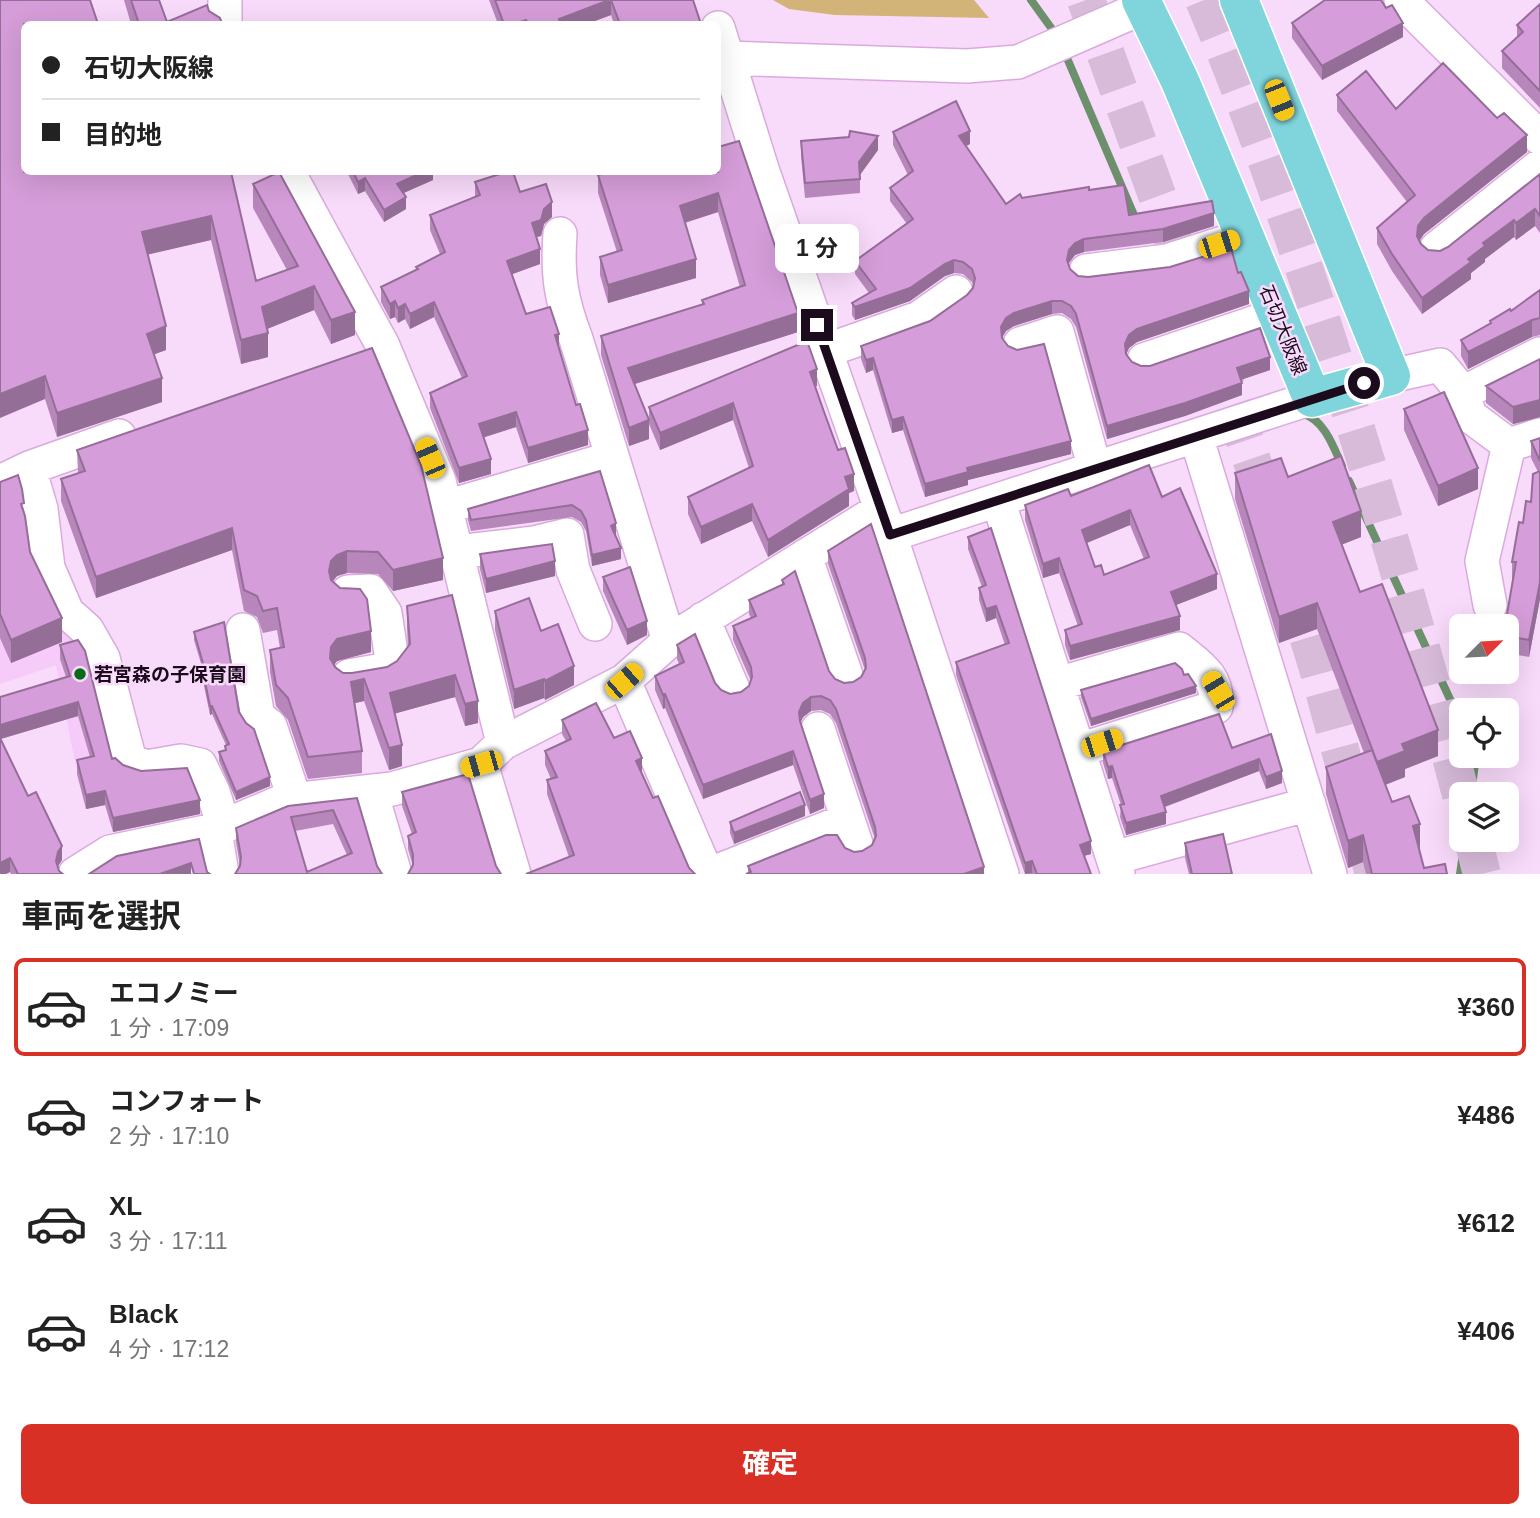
<!DOCTYPE html>
<html lang="ja">
<meta charset="utf-8">
<style>
body{margin:0;font-family:Helvetica,"Noto Sans JP",sans-serif;background:#f6f6f6;color:#222;height:100vh;display:flex;flex-direction:column;font-size:26px;white-space:nowrap}
*{box-sizing:border-box;margin:0}
p{font-size:23px;color:#767676}
.icon{flex:none;width:38px;height:38px;fill:none;stroke:currentColor;stroke-width:2;stroke-linecap:round;stroke-linejoin:round}
.map{position:relative;height:874px;overflow:hidden}
.sheet{display:flex;flex-direction:column;background:#fff;flex:1}
.sheet>*{flex:none}
.top-card{position:absolute;left:21px;top:21px;width:700px;height:154px;border-radius:10px;box-shadow:0 7px 28px #0002;display:grid;align-content:center;height:154px;padding:0 21px;background:#fff}
.needle{width:46px;rotate:66deg}
.buttons{position:absolute;left:1449px;top:614px;display:grid;gap:14px}
.buttons a{display:grid;place-items:center;width:70px;height:70px;border-radius:10px;background:#fff;box-shadow:0 7px 28px #0002;font-size:35px}
.end{position:absolute;width:32px;height:32px;margin:-16px;border:9px solid #1c0b1d;background:#fff;box-shadow:0 0 0 4px #fff}
.from{border-radius:50%}
.bubble{position:absolute;height:49px;border-radius:10px;background:#fff;box-shadow:0 7px 28px #0002;font-size:23px;font-weight:700;line-height:49px;text-align:center}
.car{position:absolute;width:21px;height:42px;margin:-21px -10px;border-radius:9px;box-shadow:0 0 5px 2px #0007;background:linear-gradient(#f5c518 24%,#345 0 40%,#f5c518 0 76%,#345 0 86%,#f5c518 0)}
.top-card b{display:flex;align-items:center;gap:24px;height:66px;font-size:26px}
.top-card b+b{border-top:2px solid #e0e0e0}
.top-card i{width:18px;height:18px;background:#222}
ul{padding:0;list-style:none}
li{display:flex;align-items:center;gap:21px;height:98px;margin:0 14px 10px;padding:0 7px;border:4px solid transparent;border-radius:10px}
li div{flex:1}
li b{display:block;font-size:26px}
li em{font-style:normal;font-weight:700}
li.selected{border-color:#d93025}
li>.icon{width:63px;height:63px;stroke-width:1.5}
h2{padding:0 21px;font-size:32px;line-height:84px}
.button{display:flex;gap:14px;margin-top:auto;padding:14px 21px}
.button a{flex:1;height:80px;border-radius:10px;background:#d93025;color:#fff;font-size:28px;font-weight:700;line-height:80px;text-align:center}
.map>svg:first-child{display:block}
</style>
<div class="map">
<svg width="1540" height="874" viewBox="0 0 1540 874">
<rect width="100%" height="100%" fill="#f8dafa"/>
<path fill="#f6caf9" d="M39,587L68,636L92,643L126,758L76,767L56,665L0,684V601Z"/>
<path fill="#d2b479" d="M773,0H974L989,18L835,15L789,9Z"/>
<g fill="none" stroke-linecap="round" stroke-linejoin="round">
<path stroke="#6c906c" stroke-width="8" d="M1031,0L1057,36
M1064,51L1137,222
M1303,414C1324,419 1334,448 1342,466
M1349,481L1461,723
M1471,794L1476,756
M1460,874L1465,840"/>
<path stroke="#d7bbd9" stroke-width="38" stroke-dasharray="38 19" stroke-linecap="butt" d="M1086,0L1192,291
M1204,0C1254,118 1296,241 1335,363C1381,506 1423,650 1461,795
M1214,351L1271,516
M1292,583L1319,672L1374,874
M1473,840L1482,874"/>
<defs>
<path id="minor" d="M225,0V24
M1401,0L1540,138
M718,28L763,172L890,535L1002,874
M727,58L967,66L1018,62L1144,7
M288,172L383,346L439,481L503,743
M560,234C557,275 561,300 576,339L669,641
M1436,249L1540,166
M1086,271L1167,261L1245,236
M1020,344L1057,332L1095,469
M825,351L919,318L956,292
M1144,360L1277,315
M1391,376L1440,365L1463,393L1540,354
M1463,393L1470,416L1509,445L1540,435
M1196,436L1330,874
M29,468L41,509L48,568L67,612L87,630L103,658L130,761L147,767L181,761L200,765L213,792L224,827
M0,482L29,468L119,436
M998,500L1118,874
M446,507L612,458
M890,535L1312,398
M457,552L534,543L567,535L573,570L595,624
M805,556L847,678
M348,592L370,591L385,613L392,660L383,670L349,676
M1490,605L1482,561L1509,445
M703,619L733,689
M243,630L258,717L270,726L295,800
M624,681L707,874
M1057,684L1179,649C1200,666 1219,677 1216,707L1079,750
M818,729L857,847
M481,764L514,874
M371,792L395,874
M215,830L222,874
M1114,858L1309,804
M75,874L110,852L215,830L283,801L392,789L481,764L503,743L624,681L669,641L881,509
M710,874L847,820"/>
<path id="major" d="M1141,0L1180,81L1312,398L1391,376L1239,0"/>
</defs>
<use href="#minor" stroke="#daaade" stroke-width="36"/>
<use href="#major" stroke="#fff" stroke-width="41"/>
<use href="#minor" stroke="#fff" stroke-width="33"/>
<use href="#major" stroke="#80d4dc" stroke-width="38"/>
</g>
<path fill="#b787bb" fill-rule="evenodd" d="M124,0H159L167,22L209,11L222,24H131Z
M489,0H693L701,24H614L611,15L586,24H498Z
M1540,4V108L1502,68V51L1517,37V25Z
M1386,8L1403,37L1322,80L1292,38V23Z
M24,24L231,172L256,281L287,270L253,208V184L355,335L331,344L314,310L267,329L268,357L241,364L211,240L147,254L166,350L154,354L162,402L57,437L45,399Z
M1337,95L1396,109L1527,152L1424,234L1419,241L1421,244L1428,250L1440,251L1448,247L1540,174V233L1535,226L1516,240L1514,237L1485,259V262L1471,273V279L1422,314L1392,271L1377,244V228L1407,202L1337,111Z
M893,132L970,144L966,146L1006,204L1022,198L1089,190L1129,215L1214,226L1163,242L1084,252L1075,255L1068,264L1070,269L1078,276L1088,277L1238,273L1249,304L1137,342L1129,348L1126,354L1132,362L1141,366L1270,370L1241,380L1242,395L1185,416L1107,439L1076,327L1071,319L1062,313L1052,314L1014,326L1006,331L1002,338L1071,454L968,480V485L925,497L903,430L892,433L873,370L866,373L861,359V346L930,321L967,295L974,286L972,282L963,274L954,273L945,276L910,301L855,320L852,315V303L869,293L855,274V261L907,224L890,201V188L908,175L893,145Z
M801,141L878,150L860,175V193L805,198L801,156Z
M347,172H433V180L403,193L406,209L384,222L365,191L358,194Z
M718,172L798,332L635,384L649,419V407L817,386L815,387L823,409L854,491L849,493V506L768,557L752,521L701,544L688,514V497L749,468L733,420L660,450L649,424V439L629,446L601,355V336L702,304V300L740,287L718,212L685,223L696,278L608,303L600,275V257L617,252L598,193V175Z
M475,182L520,192L552,217L544,224L541,236L536,237L540,264L512,274L526,314L559,348L588,445L528,463L516,427L483,437L491,474L459,483L430,408V393L462,378L434,317L410,329L405,319L398,323L395,317L390,319L381,302V287L416,270V267L440,254L430,230V215L475,197Z
M1540,290V335L1532,337L1468,369L1461,356V340L1490,324V321L1511,311Z
M372,348L443,580L393,591L378,574L347,573L337,576L333,581L371,652L337,661L334,665L343,673H352L387,667L397,661L408,647L407,628V606L452,595L478,723L465,726L455,697L395,713L402,766L389,770L364,701L355,703L362,751V773L308,779L288,720L276,706L270,672V650L280,648L277,630L263,633L257,617L244,611L232,550L96,598L61,501V479L78,473L77,450Z
M1540,359V417L1513,424L1486,403V386Z
M1404,409L1478,489L1438,506L1404,430Z
M1540,438V599L1529,657L1507,653V626L1513,579L1512,578V562L1523,523L1531,502L1538,472L1531,458V441Z
M600,471L616,535L621,559L592,566L586,531L581,522L572,517L471,531L468,520V509Z
M1235,473L1288,477L1361,537L1341,545L1360,592L1438,756L1405,769V777L1385,785L1392,802L1419,850L1424,868L1447,874H1366L1363,862L1348,868L1326,794V767L1364,753L1317,629L1279,643L1235,499Z
M0,482L24,512L30,552L62,642L11,663L0,638Z
M1071,496L1162,497L1217,589L1176,605L1180,630L1070,660L1065,645V630L1078,626L1059,573L1043,578L1025,520V505ZM1130,525L1144,559L1104,575L1095,567L1086,543Z
M991,528L1091,854L1084,856L1091,874H1025L956,675V662L1005,645L996,618L986,622L979,600V588L982,587L968,549V537Z
M828,551L984,874L748,873V866L845,848L854,852L862,851L872,845L875,839L836,723L830,714L821,710L811,711L803,717L800,723L824,808L810,814L793,765L703,799L665,708L663,709L655,690V676L679,664L677,659V645L715,683L721,690L730,694L741,692L749,686L751,681L733,640V626L751,618L749,614V600L782,585V580L829,671L835,679L844,683L853,682L861,677L865,670L828,564Z
M480,554L555,576L486,593L480,569Z
M603,577L647,635L627,645L603,591Z
M495,611L541,631L574,685L545,700L544,698L514,709L495,630Z
M194,632L239,712L270,786L236,800L219,761V752L225,750V746L226,745L212,714L210,715L204,686L205,677L194,640Z
M60,645L112,759L200,814L113,832L105,805L86,809L77,774V760L90,757L78,716L1,739L28,796L62,860L58,866L59,871L63,874H11L10,872L0,874V697L66,677L60,659Z
M1184,675L1196,693L1091,726L1081,697V690Z
M562,720L614,738L642,772L641,773L653,798L689,868L569,857L547,794V780L551,779L545,765V751L566,741L562,734Z
M1271,734L1282,783L1266,789L1259,771L1165,807L1166,824L1126,835L1120,817L1121,805L1112,778L1108,779L1103,763V751L1232,748Z
M402,792L496,866H413L408,849V836L412,834L402,806Z
M357,798L377,866L382,874H235L240,866L236,842V828ZM333,824L347,855L307,872L295,831Z
M805,816L734,844L730,833V822Z
M1185,843L1232,874H1189L1185,858Z"/>
<path fill="#956e98" d="M611,0V15L587,24H559V19Z
M526,20V24H515Z
M1403,23V37L1322,80V66Z
M970,131V144L959,149V136Z
M1527,135V152L1424,234L1418,243L1417,253L1418,226L1424,218Z
M878,136V150L859,176V162Z
M423,172H433V180L397,196V184Z
M365,178V191L358,194V182Z
M718,193V212L680,224V206Z
M406,197V209L384,222V210Z
M552,202V217L544,224L541,236L532,238V223L544,209Z
M1535,209V226L1516,240V223Z
M1214,213V226L1163,242V229Z
M211,216V240L142,256V232Z
M1514,220V237L1485,259V262L1471,273V279L1422,314V298L1468,259L1483,243Z
M1084,239V252L1075,255L1069,263L1067,273V260L1069,250L1075,243Z
M540,249V264L507,276V261Z
M696,259V278L608,303V285Z
M954,260V273L945,276L910,301L855,320V307Z
M314,286V310L262,331V307Z
M1249,291V304L1137,342L1129,348L1125,357V344L1129,335L1137,329Z
M395,301V317L390,319V304Z
M1052,301V314L1014,326L1006,331L1001,339V327L1006,318L1014,313Z
M434,302V317L410,329V314Z
M405,304V319L398,323V308Z
M355,312V335L331,344V320Z
M798,313V332L628,386V368Z
M1532,320V337L1468,369V352Z
M166,326V350L147,357V334Z
M268,333V357L241,364V340Z
M559,334V349L555,335Z
M1270,357V370L1237,381V368Z
M873,358V370L866,373V360Z
M817,369V386L810,389V372Z
M45,376V399L0,418V394Z
M162,378V402L57,437V413Z
M1242,383V395L1185,416L1107,439V426Z
M1540,400V417L1513,424V407Z
M733,403V420L660,450V433Z
M516,412V427L479,439V424Z
M903,417V430L892,433V420Z
M649,420V439L629,446V428Z
M588,430V445L528,463V448Z
M1071,441V454L968,480V485L925,497V484L967,468Z
M491,459V474L459,483V468Z
M1478,468V489L1438,506V486Z
M854,474V491L849,493V506L768,557V540L845,477Z
M752,504V521L701,544V527Z
M1130,510V525L1082,545V530Z
M1361,511V537L1333,548V522Z
M616,523V535L611,537V526Z
M232,528V550L96,598V577Z
M621,548V559L592,566V555Z
M347,551V573L337,576L331,583L329,571L331,561L337,555Z
M443,558V580L393,591V570Z
M1059,558V573L1043,578V564Z
M555,561V576L486,593V579Z
M1217,574V589L1171,607V592Z
M1540,582V599L1529,657V640Z
M1317,603V629L1279,643V617Z
M996,606V618L986,622V609Z
M1180,616V630L1070,660V646Z
M62,618V642L11,663V640Z
M647,621V635L627,645V630Z
M371,631V652L337,661L331,669L330,658L331,647L337,639Z
M574,666V685L545,700V681Z
M455,675V697L390,715V693Z
M364,679V701L351,704V682Z
M544,679V698L514,709V690Z
M1196,686V693L1091,726V719Z
M665,694V708L663,709V695Z
M811,697V711L803,717L799,726V712L803,703Z
M478,701V723L465,726V704Z
M78,702V716L0,739V725Z
M210,706H212V714L210,715Z
M1438,730V756L1405,769V777L1377,788V762L1402,744Z
M402,745V766L389,770V748Z
M793,751V765L703,799V785Z
M642,758V772L636,775V761Z
M1259,759V771L1161,808V796Z
M1112,766V778L1108,779V767Z
M1282,771V783L1266,789V777Z
M270,777V786L236,800V792Z
M105,791V805L86,809V795Z
M824,794V808L810,814V800Z
M200,800V814L113,832V818Z
M805,805V816L734,844V833Z
M1166,812V824L1126,835V823Z
M1420,824V850L1413,826Z
M1363,835V862L1348,868V841Z
M1091,841V854L1080,857V845Z
M62,846V860L58,866L56,861L58,852Z
M10,858V872L6,874H0V863Z
M1032,861V873L1025,874V863Z
M191,863V874H160Z
M984,867V874H964Z"/>
<path fill="#d59dd9" stroke="#956e98" stroke-width="2" fill-rule="evenodd" d="M0,0H90L98,24H24V172H231L256,281L298,266L253,184L279,172L355,312L331,320L314,286L262,307L268,333L241,340L211,216L142,232L166,326L147,334L162,378L57,413L45,376L0,394Z
M131,0H159L167,22L207,5L209,11L220,18L222,24H139Z
M495,0H609L559,19L561,24H528L526,20L515,24H504Z
M611,0H693L701,24H620Z
M1325,0H1381L1386,8L1392,5L1403,23L1322,66L1292,23Z
M1540,4V91L1502,51L1523,32L1517,25Z
M1443,63L1497,118L1504,113L1527,135L1424,218L1418,226L1417,236L1421,244L1428,250L1440,251L1448,247L1540,174V216L1535,209L1516,223L1514,220L1483,243L1485,246L1468,259L1471,262L1422,298L1392,254L1377,228L1415,195L1337,95L1366,71L1396,109Z
M956,101L970,131L959,136L1006,204L1020,194L1022,198L1089,187V190L1124,185L1129,215L1212,201L1214,213L1163,229L1084,239L1075,243L1069,250L1067,260L1070,269L1078,276L1088,277L1170,267L1231,248L1238,273L1241,272L1249,291L1137,329L1129,335L1125,344L1126,354L1132,362L1141,366H1150L1260,328L1270,357L1237,368L1242,383L1185,403L1107,426L1076,314L1071,306L1062,301H1052L1014,313L1006,318L1001,327L1002,338L1008,346L1017,350L1044,344L1071,441L967,468L968,472L925,484L903,417L892,420L873,358L866,360L861,346L930,321L967,295L973,288L975,278L972,269L963,262L954,260L945,264L910,288L855,307L852,303L876,289L855,261L913,219L890,188L913,171L893,132Z
M850,131L878,136L859,162L860,179L805,183L801,141L849,137Z
M739,141L798,313L628,368L649,420L629,428L601,336L704,304L702,300L745,285L718,193L680,206L696,259L608,285L600,257L622,250L598,175L608,172H718V147Z
M353,172H423L397,184L406,197L384,210L365,178L358,182Z
M506,172H513L520,192L546,184L552,202L544,209L541,220L532,223L540,249L507,261L526,314L550,307L559,334L555,335L576,405L580,404L588,430L528,448L516,412L479,424L491,459L459,468L430,393L467,376L434,302L410,314L405,304L398,308L395,301L390,304L381,287L418,269L416,267L445,252L430,215L480,195L475,182Z
M1540,290V318L1532,320L1468,352L1461,340L1491,323L1490,321L1510,309L1511,311Z
M807,341L817,369L810,372L823,409L838,450L845,448L854,474L845,477L849,489L768,540L752,504L701,527L688,497L753,466L733,403L660,433L649,407Z
M372,348L421,465L443,558L393,570L378,552L347,551L337,555L331,561L329,571L331,580L340,588L360,589L367,599L371,631L337,639L331,647L330,658L335,667L343,673H352L387,667L397,661L410,644L407,606L452,595L478,701L465,704L455,675L390,693L402,745L389,748L364,679L351,682L362,751L308,757L288,698L276,685L270,650L284,647L277,608L263,611L257,596L244,590L232,528L96,577L61,479L85,471L77,450Z
M1540,359V400L1513,407L1486,386Z
M1444,392L1478,468L1438,486L1404,409Z
M1540,438V461L1531,441Z
M1341,456L1361,511L1333,522L1360,592L1382,584L1438,730L1402,744L1405,751L1377,762L1317,603L1279,617L1235,473L1281,458L1288,477Z
M1149,465L1162,497L1180,488L1217,574L1171,592L1180,616L1070,646L1065,630L1082,624L1059,558L1043,564L1025,505L1068,489L1071,496ZM1130,510L1149,557L1104,575L1101,565L1095,567L1082,530Z
M600,471L616,523L611,526L621,548L592,555L586,520L581,511L572,505L471,520L468,509Z
M1540,471V582L1529,640L1507,636V626H1505L1516,562H1512L1519,522L1523,523L1526,501L1531,502L1533,474Z
M18,475L22,489L24,503L21,504L25,516L30,552L62,618L11,640L0,614V482Z
M871,524L984,867L964,874H746L751,872L748,866L826,835H837L845,848L854,852L862,851L872,845L876,836L875,827L836,709L830,700L821,696L811,697L803,703L799,712L800,721L824,794L810,800L793,751L703,785L665,694L663,695L655,676L684,662L677,645L695,634L715,683L721,690L730,694L741,692L749,686L752,677L751,667L733,626L756,616L749,600L784,584L782,580L795,571L829,671L835,679L844,683L853,682L861,677L866,668L865,658L828,551Z
M991,528L1091,841L1080,845L1091,874H1037L1032,861L1025,863L956,662L1009,643L996,606L986,609L979,588L986,585L968,537Z
M552,544L555,561L486,579L480,554Z
M630,567L647,621L627,630L603,577Z
M529,598L541,631L558,624L574,666L545,681L544,679L514,690L495,611Z
M224,622L239,712L246,723L254,729L270,777L236,792L219,752L226,750L225,746L229,744L212,706H210L204,677H207L194,632Z
M78,640L85,651L112,759L115,758L123,765L141,771L187,768L200,800L113,818L105,791L86,795L77,760L94,756L78,702L0,725V697L70,676L60,645Z
M1175,663L1182,669L1184,675L1188,674L1196,686L1091,719L1081,690Z
M596,703L614,738L630,731L642,758L636,761L653,798L658,796L689,868L695,874H526L574,855L547,780L557,777L545,751L571,739L562,720Z
M1219,714L1232,748L1271,734L1282,771L1266,777L1259,759L1161,796L1166,812L1126,823L1120,805L1124,804L1112,766L1108,767L1103,751Z
M0,738L28,796L36,792L62,846L58,852L56,861L59,871L63,874H18L10,858L0,863Z
M1372,750L1392,802L1409,796L1420,824L1413,826L1424,868L1445,864L1447,874H1372L1363,835L1348,841L1326,767Z
M468,774L496,866L501,874H408L413,865V855L408,836L416,832L402,792Z
M800,792L805,805L734,833L730,822Z
M357,798L377,866L382,874H235L240,866L241,857L236,828L288,806ZM333,810L352,853L307,872L291,817Z
M1223,834L1232,874H1192L1185,843Z
M199,839L207,872L210,874H194L191,863L160,874H89L117,856Z"/>
<g fill="none" stroke-linecap="round" stroke-linejoin="round">
<path stroke="#1c0b1d" stroke-width="9" d="M817,325L890,535L1364,383"/>
</g>
<circle fill="#076a16" stroke="#f8dafa" stroke-width="2.5" cx="80" cy="674" r="7"/>
<g text-anchor="middle" dominant-baseline="central" stroke-width="5" stroke-linejoin="round" paint-order="stroke">
<g font-size="19" fill="#1c0b1d" stroke="#f8dafa">
<text transform="translate(1283 330) rotate(68)">石切大阪線</text>
</g>
<g font-size="19" font-weight="bold" fill="#1c0b1d" stroke="#f8dafa" text-anchor="start">
<text x="94" y="674">若宮森の子保育園</text>
</g>
</g>
</svg>
<div class="buttons">
<a><svg class="needle" viewBox="-14 -14 28 28"><path d="M0-13l5 13h-10z" fill="#e53935"/><path d="M0 13l5-13h-10z" fill="#767676"/></svg></a>
<a><svg class="icon" aria-label="locate" viewBox="0 0 24 24"><circle cx="12" cy="12" r="6"/><path d="M12 2v4M12 18v4M2 12h4M18 12h4"/></svg></a>
<a><svg class="icon" aria-label="layers" viewBox="0 0 24 24"><path d="M12 4l9 5-9 5-9-5zM3 14l9 5 9-5"/></svg></a>
</div>
<i class="end from" style="left:1364px;top:383px"></i>
<i class="end" style="left:817px;top:325px"></i>
<div class="bubble" style="left:775px;top:224px;width:84px">1 分</div>
<i class="car" style="left:1279px;top:100px;rotate:158deg"></i>
<i class="car" style="left:1219px;top:244px;rotate:72deg"></i>
<i class="car" style="left:430px;top:458px;rotate:337deg"></i>
<i class="car" style="left:624px;top:681px;rotate:49deg"></i>
<i class="car" style="left:1218px;top:691px;rotate:329deg"></i>
<i class="car" style="left:1102px;top:743px;rotate:72deg"></i>
<i class="car" style="left:481px;top:764px;rotate:254deg"></i>
<div class="top-card">
<b><i class="from"></i>石切大阪線</b>
<b><i></i>目的地</b>
</div>
</div>
<section class="sheet">
<h2>車両を選択</h2>
<ul>
<li class="selected"><svg class="icon" aria-label="car" viewBox="0 0 24 24"><path d="M5 17H2v-5l4-1 3-4h7l3 4 3 1v5h-3M9 17h6M6 11h13"/><circle cx="7" cy="17" r="2"/><circle cx="17" cy="17" r="2"/></svg><div><b>エコノミー</b><p>1 分 · 17:09</p></div><em>¥360</em></li>
<li><svg class="icon" aria-label="car" viewBox="0 0 24 24"><path d="M5 17H2v-5l4-1 3-4h7l3 4 3 1v5h-3M9 17h6M6 11h13"/><circle cx="7" cy="17" r="2"/><circle cx="17" cy="17" r="2"/></svg><div><b>コンフォート</b><p>2 分 · 17:10</p></div><em>¥486</em></li>
<li><svg class="icon" aria-label="car" viewBox="0 0 24 24"><path d="M5 17H2v-5l4-1 3-4h7l3 4 3 1v5h-3M9 17h6M6 11h13"/><circle cx="7" cy="17" r="2"/><circle cx="17" cy="17" r="2"/></svg><div><b>XL</b><p>3 分 · 17:11</p></div><em>¥612</em></li>
<li><svg class="icon" aria-label="car" viewBox="0 0 24 24"><path d="M5 17H2v-5l4-1 3-4h7l3 4 3 1v5h-3M9 17h6M6 11h13"/><circle cx="7" cy="17" r="2"/><circle cx="17" cy="17" r="2"/></svg><div><b>Black</b><p>4 分 · 17:12</p></div><em>¥406</em></li>
</ul>
<div class="button"><a>確定</a></div>
</section>
